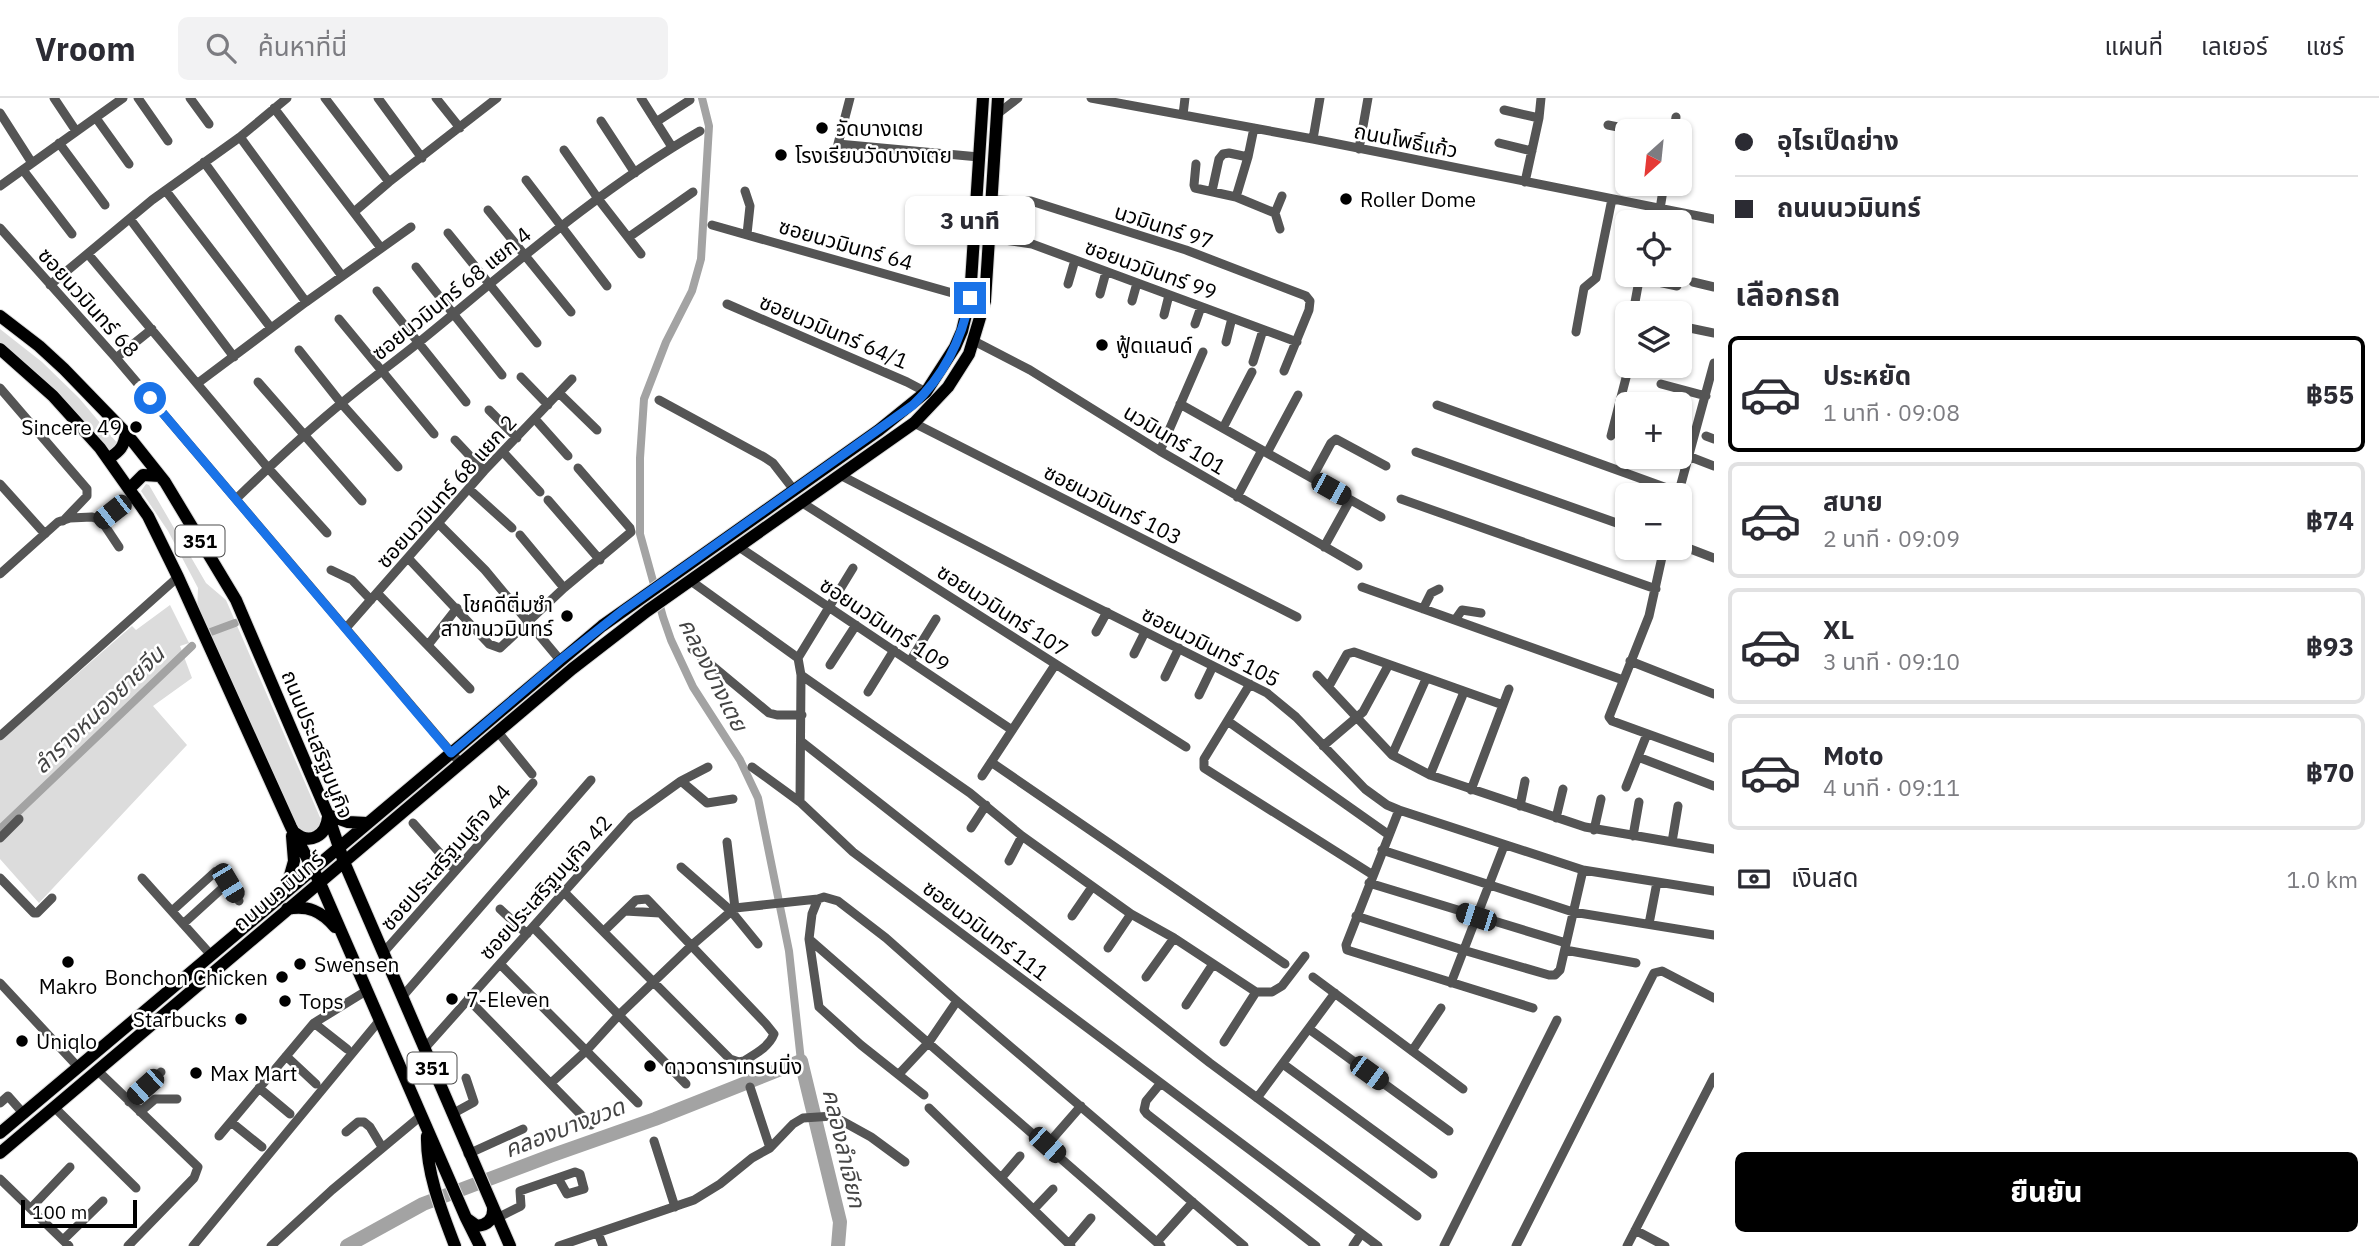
<!DOCTYPE html>
<html lang="th">
<meta charset="utf-8">
<style>
body{margin:0;font-family:"IBM Plex Sans","Noto Sans Thai",sans-serif;background:#f2f2f3;color:#2b2b33;height:100vh;display:flex;flex-direction:column;font-size:26px;white-space:nowrap}
*{box-sizing:border-box;margin:0}
p{font-size:23px;color:#7c7c81}
.icon{flex:none;width:38px;height:38px;fill:none;stroke:currentColor;stroke-width:2;stroke-linecap:round;stroke-linejoin:round}
.map{position:relative;flex:1;overflow:hidden}
.details{display:flex;flex-direction:column;background:#fff;width:665px}
.details>*{flex:none}
.guide{display:grid;align-content:center;height:154px;padding:0 21px;background:#fff}
.needle{width:46px;rotate:207deg}
.controls{position:absolute;left:1615px;top:21px;display:grid;gap:14px}
.controls a{display:grid;place-items:center;width:77px;height:77px;border-radius:10px;background:#fff;box-shadow:0 2px 5px #0004;font-size:35px}
.scale{position:absolute;left:21px;bottom:18px;width:116px;box-sizing:border-box;padding-left:7px;border:4px solid #000;border-top:0;font-size:19px;line-height:24px;white-space:nowrap;color:#000;-webkit-text-stroke:5px #fff;paint-order:stroke}
.end{position:absolute;width:32px;height:32px;margin:-16px;border:9px solid #1a73e8;background:#fff;box-shadow:0 0 0 4px #fff}
.from{border-radius:50%}
.bubble{position:absolute;height:49px;border-radius:10px;background:#fff;box-shadow:0 2px 5px #0004;font-size:23px;font-weight:800;line-height:49px;text-align:center}
.car{position:absolute;width:21px;height:42px;margin:-21px -10px;border-radius:9px;box-shadow:0 0 5px 2px #0007;background:linear-gradient(#222 24%,#8ab4d8 0 40%,#222 0 76%,#8ab4d8 0 86%,#222 0)}
.guide b{display:flex;align-items:center;gap:24px;height:66px;font-size:26px}
.guide b+b{border-top:2px solid #e1e1e2}
.guide i{width:18px;height:18px;background:#2b2b33}
ul{padding:0;list-style:none}
li{display:flex;align-items:center;gap:21px;height:116px;margin:0 14px 10px;padding:0 7px;border:4px solid #e1e1e2;border-radius:10px}
li div{flex:1}
li b{display:block;font-size:26px}
li em{font-style:normal;font-weight:800}
li.active{border-color:#000}
li>.icon{width:63px;height:63px;stroke-width:1.5}
h2{padding:0 21px;font-size:32px;line-height:84px}
.pay{display:flex;align-items:center;gap:18px;height:77px;padding:0 21px;font-size:26px}
.pay p{margin-inline-start:auto}
.cta{display:flex;gap:14px;margin-top:auto;padding:14px 21px}
.cta a{flex:1;height:80px;border-radius:10px;background:#000;color:#fff;font-size:28px;font-weight:800;line-height:80px;text-align:center}
header{display:flex;align-items:center;gap:42px;box-sizing:border-box;height:98px;padding:0 35px;background:#fff;border-bottom:2px solid #e1e1e2}
header strong{font-size:33px}
nav{display:flex;gap:38px;margin-inline-start:auto;font-size:24px}
.search{width:490px;height:63px;background:#f2f2f3;display:flex;align-items:center;gap:18px;box-sizing:border-box;padding:0 24px;border-radius:10px;color:#7c7c81;font-size:26px}
main{display:flex;flex:1;min-height:0}
.map>svg:first-child{display:block}
</style>
<header>
<strong>Vroom</strong>
<div class="search"><svg class="icon" aria-label="search" viewBox="0 0 24 24"><circle cx="10" cy="10" r="6"/><path d="M15 15l6 6"/></svg>ค้นหาที่นี่</div>
<nav><a>แผนที่</a><a>เลเยอร์</a><a>แชร์</a></nav>
</header>
<main>
<div class="map">
<svg width="1714" height="1148" viewBox="0 0 1714 1148">
<rect width="100%" height="100%" fill="#fff"/>
<path fill="#dcdcdc" d="M0,231L42,264L79,300L118,346L111,352L108,351L0,247Z
M146,386L149,387L206,485L226,502L322,724L320,732L310,738L299,734L197,515L198,490L168,433L141,393Z
M170,507L189,545L180,548L192,580L153,608L187,647L39,805L0,761V643L132,528L136,532Z"/>
<g fill="none" stroke-linecap="round" stroke-linejoin="round">
<path stroke="#a3a3a3" stroke-width="8" d="M702,0L709,28L701,161L692,193L666,244L644,301L640,360V436L663,519L671,542L693,589L740,662L758,700L789,853L801,963
M208,535L235,525
M0,731L192,548"/>
<path stroke="#a3a3a3" stroke-width="14" d="M347,1148L423,1106L550,1058L655,1021L801,963L840,1124L838,1148"/>
<defs>
<path id="major" d="M0,218L39,248L64,271L126,335L165,384L236,502L328,717L344,764L510,1148
M0,251L53,298L100,350L148,418L178,479L291,729L320,785L466,1120L480,1148
M108,361C120,353 124,349 126,335
M130,390L143,377L160,378
M328,717L348,724L367,725
M295,735C310,747 326,738 328,719
M285,795L294,763L292,738
M287,811C308,807 321,813 335,829
M0,1035L602,528L879,332L926,294L955,249L962,233L970,200L983,0
M427,1038C426,1075 442,1114 455,1148
M0,1055L572,571L647,513L914,325L948,289L969,256L985,203L998,0
M466,1120L477,1128C488,1127 494,1121 493,1110"/>
</defs>
<use href="#major" stroke="#dbdbdb" stroke-width="14"/>
<path stroke="#555" stroke-width="9" d="M54,0L76,33
M138,0L168,43
M190,0L209,26
M325,0L389,84
M378,0L422,60
M436,0L460,30
M641,0L672,49
M850,0L838,46L979,59
M1091,0L1313,41L1714,121
M274,10L381,150
M1504,12L1539,20
M0,15L32,65
M996,17L1018,0
M1183,17L1185,0
M96,20L129,66
M601,23L635,75
M656,24L690,2
M1608,27L1638,33
M1674,33L1676,19
M240,39L342,178
M1313,41L1320,0
M59,45L105,107
M1499,45L1532,53
M1359,51L1368,0
M564,52L599,102L641,156
M204,64L306,204
M1196,66L1194,87L1195,90L1236,99L1248,59L1254,30
M23,72L72,136
M526,82L607,188
M1525,84L1539,20L1541,0
M0,88L123,0
M166,93L271,230
M745,93L750,108L747,136
M1212,93L1219,61L1223,56L1229,55L1248,59
M1236,99L1275,115L1282,98
M993,102L1031,103L1186,152L1306,198L1310,203L1309,212L1284,273
M1660,111L1664,86
M488,112L571,214
M354,114L389,84L497,0
M1275,115L1280,131
M130,121L234,259
M1650,124L1653,109
M712,127L970,200
M0,130L116,260L461,666
M448,135L537,245
M629,139L693,94
M990,140L1032,146L1297,244
M88,156L268,370L327,435
M416,169L502,277
M1639,180L1677,188
M1693,184L1714,189
M1068,186L1075,162
M50,187L152,102L240,39L287,0
M377,193L466,304
M1100,196L1106,174
M1132,203L1137,185
M727,206L907,284L926,294
M1633,215L1640,177
M1164,217L1169,197
M339,221L434,336
M1195,226L1201,209
M1680,228L1714,235
M1576,234L1584,190L1596,180L1612,101
M974,243L1030,272L1160,353L1358,468
M1226,244L1232,220
M299,252L341,305L398,369
M116,260L152,231
M1253,264L1263,232
M521,279L548,307
M258,284L362,403
M198,285L306,204L411,129
M1661,286L1706,298
M0,290L87,391V398L63,423
M559,295L597,332
M659,302L764,359L773,365L794,392
M1180,306L1381,419
M1437,307L1678,394
M489,312L517,340
M535,321L568,358
M914,325L1297,519
M1223,330L1252,274
M1611,338L1629,268
M1706,338L1714,341
M455,342L484,373
M1680,344L1691,348
M1160,353L1203,254
M503,354L540,394
M1416,354L1628,429
M1267,355L1298,297
M1688,358L1714,368
M840,377L1056,489L1267,595L1296,619L1365,691L1387,707L1399,712L1583,772L1714,793
M1312,380L1331,345L1336,341L1386,368
M0,386L45,436
M469,391L512,430
M1678,397L1714,265
M1237,399L1262,352
M236,401C270,368 306,334 343,304C367,284 393,265 418,245C509,171 598,92 700,33
M1401,401L1656,491
M548,402L600,462
M801,404L1186,649
M101,422L123,405L137,399
M439,426L485,472L560,562
M520,437L564,490
M1680,447L1714,460
M739,449L1012,632
M1324,449L1350,402
M1664,450L1649,518L1609,619L1612,623L1714,660
M408,460L489,546L500,550L564,490L631,434L630,430L578,370
M331,472L352,482L371,502
M0,476L58,424L70,420L92,419L101,422L119,449
M691,483L798,560L801,577L800,704
M1362,489L1623,582
M377,495L470,591
M1423,511L1431,495L1439,491
M1455,522L1462,512L1481,515
M346,530L484,373L572,281
M1096,534L1107,514
M428,547L457,510
M692,551L769,615L777,617H802
M1134,556L1145,534
M798,560L853,470
M910,563L936,521
M1630,563L1714,596
M830,567L856,527
M801,577L970,695L1022,738L1131,816L1174,840L1256,894H1272L1282,888L1305,858
M1317,577L1392,657L1430,677L1585,729L1714,751
M1165,579L1179,550
M1250,586L1204,661V670L1373,777
M1329,588L1347,556L1354,554L1503,607
M868,594L894,552
M1199,597L1213,568
M1229,624L1389,737
M498,634L532,676
M0,638L178,479
M802,644L1210,965L1417,1118
M1323,648L1363,614L1388,568
M1392,657L1426,581
M1638,659L1714,688
M991,664L1285,866
M752,669L800,704L853,754L1378,1148
M1430,677L1464,594
M982,678L1055,567
M681,683L707,705L733,701
M1626,689L1647,636
M1471,692L1509,591
M1520,708L1525,683
M1399,712L1346,847L1347,852L1533,910
M1556,720L1563,691
M413,725L455,772
M971,730L986,707
M1594,732L1601,701
M1633,738L1639,704
M0,740L19,721
M727,744L735,810
M1672,744L1678,708
M1382,752L1573,814L1714,837
M1009,763L1022,738
M681,769L731,813L758,846
M0,780L34,815H37L52,800
M142,780L211,857
M1369,785L1566,845
M565,795L730,961L739,964L744,963C755,956 769,949 774,936L766,926L647,801L636,802L604,833
M500,811L527,836
M172,813L215,774L228,785L239,803
M625,813L660,815
M1072,818L1092,789
M1356,818L1463,852L1549,877H1555L1560,872L1583,772
M183,826L228,785
M1649,826L1657,784
M533,829L686,986
M809,841L1161,1148
M1108,850L1131,816
M1565,852L1636,865
M383,855L533,685
M500,866L638,1005
M1146,879L1174,840
M1313,879L1463,991
M0,885L79,970
M1451,885L1504,748
M402,899L591,682
M468,901L591,1027
M1186,907L1213,866
M314,925L347,951
M1309,931L1449,1033
M1224,944L1256,894
M424,951L631,719L681,683L708,669
M1412,953L1441,910
M286,958L316,986
M1283,966L1433,1076
M97,972L198,1069L194,1080L128,1148
M899,976L929,944L957,903
M551,985L587,952L618,918L691,848L735,810L818,801
M1160,986L1146,1003L1144,1012L1147,1016L1316,1148
M750,989L770,1050
M259,990L290,1016
M924,997L861,947L819,909L809,841L812,816L818,801L824,799L838,803L886,840L957,903L1244,1148
M1257,1000L1335,895
M129,1004L161,974
M0,1005L8,998L23,1015
M54,1009L136,1090
M929,1010L1071,1148
M140,1014L155,1001H177
M452,1016L474,1004L466,980
M231,1024L262,1049
M346,1034L358,1024H364L370,1029L382,1049
M219,1038L314,925L366,893
M654,1043L675,1109
M1047,1047L1081,1008
M468,1056L523,1031
M1002,1079L1020,1058
M0,1081L69,1148
M31,1110L70,1069
M1035,1110L1053,1091
M497,1120L521,1108L520,1093L575,1074L580,1076L584,1091L567,1096L558,1080
M1635,1132L1665,1148
M598,1135L603,1148
M63,1142L103,1103
M1157,1144L1193,1104
M1069,1146L1091,1120
M193,1148L379,923
M271,1148L332,1092L422,1017
M559,1148L694,1102L720,1086L752,1060L770,1050L793,1026L803,1020L833,1018L871,1039L905,1064
M1353,1148L1361,1136
M1444,1148L1557,922
M1516,1148L1654,875L1662,873L1714,900
M1627,1148L1714,979"/>
<use href="#major" stroke="#000" stroke-width="12"/>
</g>
<g fill="none" stroke-linecap="round" stroke-linejoin="round">
<path stroke="#1a73e8" stroke-width="9" d="M150,300L451,655L560,562L622,513L913,307C944,278 962,240 970,200"/>
</g>
<g fill="#000" stroke="#fff" stroke-width="2.5">
<circle cx="822" cy="30" r="7"/>
<circle cx="781" cy="57" r="7"/>
<circle cx="1346" cy="101" r="7"/>
<circle cx="1102" cy="247" r="7"/>
<circle cx="136" cy="329" r="7"/>
<circle cx="567" cy="518" r="7"/>
<circle cx="68" cy="864" r="7"/>
<circle cx="300" cy="866" r="7"/>
<circle cx="282" cy="879" r="7"/>
<circle cx="452" cy="901" r="7"/>
<circle cx="285" cy="903" r="7"/>
<circle cx="241" cy="921" r="7"/>
<circle cx="22" cy="943" r="7"/>
<circle cx="650" cy="968" r="7"/>
<circle cx="196" cy="975" r="7"/>
</g>
<g text-anchor="middle" dominant-baseline="central" stroke-width="5" stroke-linejoin="round" paint-order="stroke">
<g fill="#fff" stroke="#4c4c4c" stroke-width="2">
<rect x="175.5" y="427.5" width="49" height="31" rx="5"/>
<rect x="407.5" y="954.5" width="49" height="31" rx="5"/>
</g>
<g font-size="19" font-weight="bold" fill="#000">
<text x="200" y="443">351</text>
<text x="432" y="970">351</text>
</g>
<g font-size="21" fill="#000" stroke="#fff" text-anchor="start">
<text x="836" y="30">วัดบางเตย</text>
<text x="795" y="57">โรงเรียนวัดบางเตย</text>
<text x="1360" y="101">Roller Dome</text>
<text x="1116" y="247">ฟู้ดแลนด์</text>
<text x="122" y="329" text-anchor="end">Sincere 49</text>
<text x="553" y="506" text-anchor="end">โชคดีติ่มซำ<tspan x="553" dy="24">สาขานวมินทร์</tspan></text>
<text x="314" y="866">Swensen</text>
<text x="268" y="879" text-anchor="end">Bonchon Chicken</text>
<text x="68" y="888" text-anchor="middle">Makro</text>
<text x="466" y="901">7-Eleven</text>
<text x="299" y="903">Tops</text>
<text x="227" y="921" text-anchor="end">Starbucks</text>
<text x="36" y="943">Uniqlo</text>
<text x="664" y="968">ดาวดาราเทรนนิ่ง</text>
<text x="210" y="975">Max Mart</text>
</g>
<g font-size="21" fill="#000" stroke="#fff">
<text transform="translate(1406 42) rotate(11)">ถนนโพธิ์แก้ว</text>
<text transform="translate(1164 128) rotate(18)">นวมินทร์ 97</text>
<text transform="translate(846 146) rotate(16)">ซอยนวมินทร์ 64</text>
<text transform="translate(1151 171) rotate(20)">ซอยนวมินทร์ 99</text>
<text transform="translate(451 195) rotate(-39)">ซอยนวมินทร์ 68 แยก 4</text>
<text transform="translate(89 204) rotate(48)">ซอยนวมินทร์ 68</text>
<text transform="translate(834 233) rotate(23)">ซอยนวมินทร์ 64/1</text>
<text transform="translate(1175 341) rotate(31)">นวมินทร์ 101</text>
<text transform="translate(446 393) rotate(-48)">ซอยนวมินทร์ 68 แยก 2</text>
<text transform="translate(1113 406) rotate(27)">ซอยนวมินทร์ 103</text>
<text transform="translate(1003 512) rotate(33)">ซอยนวมินทร์ 107</text>
<text transform="translate(885 526) rotate(34)">ซอยนวมินทร์ 109</text>
<text transform="translate(1211 548) rotate(27)">ซอยนวมินทร์ 105</text>
<text transform="translate(318 646) rotate(68)">ถนนประเสริฐมนูกิจ</text>
<text transform="translate(445 759) rotate(-49)">ซอยประเสริฐมนูกิจ 44</text>
<text transform="translate(545 789) rotate(-48)">ซอยประเสริฐมนูกิจ 42</text>
<text transform="translate(278 793) rotate(-40)">ถนนนวมินทร์</text>
<text transform="translate(986 832) rotate(37)">ซอยนวมินทร์ 111</text>
</g>
<g font-size="23" font-style="italic" fill="#444" stroke="#fff">
<text transform="translate(714 576) rotate(63)">คลองบางเตย</text>
<text transform="translate(98 611) rotate(-44)">ลำรางหนองยายจีน</text>
<text transform="translate(564 1029) rotate(-21)">คลองบางขวด</text>
<text transform="translate(845 1050) rotate(77)">คลองลำเจียก</text>
</g>
</g>
</svg>
<div class="controls">
<a><svg class="needle" viewBox="-14 -14 28 28"><path d="M0-13l5 13h-10z" fill="#e53935"/><path d="M0 13l5-13h-10z" fill="#7c7c81"/></svg></a>
<a><svg class="icon" aria-label="locate" viewBox="0 0 24 24"><circle cx="12" cy="12" r="6"/><path d="M12 2v4M12 18v4M2 12h4M18 12h4"/></svg></a>
<a><svg class="icon" aria-label="layers" viewBox="0 0 24 24"><path d="M12 4l9 5-9 5-9-5zM3 14l9 5 9-5"/></svg></a>
<a>+</a>
<a>−</a>
</div>
<div class="scale">100 m</div>
<i class="end from" style="left:150px;top:300px"></i>
<i class="end" style="left:970px;top:200px"></i>
<div class="bubble" style="left:905px;top:98px;width:130px">3 นาที</div>
<i class="car" style="left:1331px;top:391px;rotate:119deg"></i>
<i class="car" style="left:112px;top:414px;rotate:232deg"></i>
<i class="car" style="left:228px;top:785px;rotate:149deg"></i>
<i class="car" style="left:1476px;top:819px;rotate:288deg"></i>
<i class="car" style="left:1369px;top:975px;rotate:126deg"></i>
<i class="car" style="left:145px;top:989px;rotate:228deg"></i>
<i class="car" style="left:1047px;top:1047px;rotate:132deg"></i>
</div>
<section class="details">
<div class="guide">
<b><i class="from"></i>อุไรเป็ดย่าง</b>
<b><i></i>ถนนนวมินทร์</b>
</div>
<h2>เลือกรถ</h2>
<ul>
<li class="active"><svg class="icon" aria-label="car" viewBox="0 0 24 24"><path d="M5 17H2v-5l4-1 3-4h7l3 4 3 1v5h-3M9 17h6M6 11h13"/><circle cx="7" cy="17" r="2"/><circle cx="17" cy="17" r="2"/></svg><div><b>ประหยัด</b><p>1 นาที · 09:08</p></div><em>฿55</em></li>
<li><svg class="icon" aria-label="car" viewBox="0 0 24 24"><path d="M5 17H2v-5l4-1 3-4h7l3 4 3 1v5h-3M9 17h6M6 11h13"/><circle cx="7" cy="17" r="2"/><circle cx="17" cy="17" r="2"/></svg><div><b>สบาย</b><p>2 นาที · 09:09</p></div><em>฿74</em></li>
<li><svg class="icon" aria-label="car" viewBox="0 0 24 24"><path d="M5 17H2v-5l4-1 3-4h7l3 4 3 1v5h-3M9 17h6M6 11h13"/><circle cx="7" cy="17" r="2"/><circle cx="17" cy="17" r="2"/></svg><div><b>XL</b><p>3 นาที · 09:10</p></div><em>฿93</em></li>
<li><svg class="icon" aria-label="car" viewBox="0 0 24 24"><path d="M5 17H2v-5l4-1 3-4h7l3 4 3 1v5h-3M9 17h6M6 11h13"/><circle cx="7" cy="17" r="2"/><circle cx="17" cy="17" r="2"/></svg><div><b>Moto</b><p>4 นาที · 09:11</p></div><em>฿70</em></li>
</ul>
<div class="pay"><svg class="icon" aria-label="cash" viewBox="0 0 24 24"><path d="M3 7h18v10H3z"/><circle cx="12" cy="12" r="2"/></svg>เงินสด<p>1.0 km</p></div>
<div class="cta"><a>ยืนยัน</a></div>
</section>
</main>
